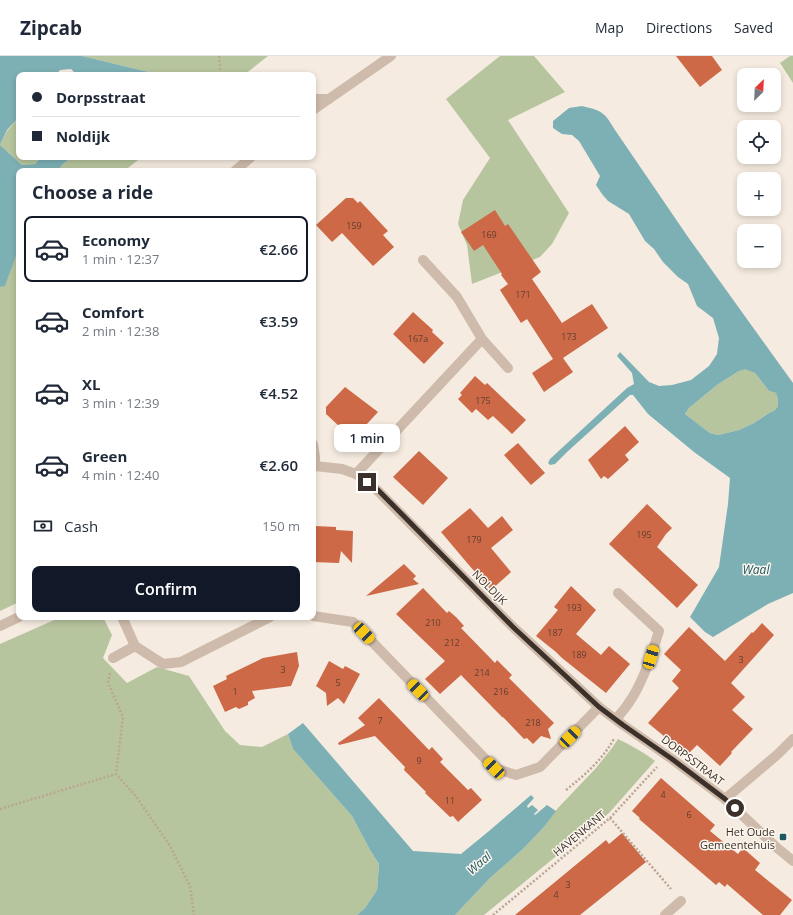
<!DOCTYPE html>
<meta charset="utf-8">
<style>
body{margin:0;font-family:"Open Sans",sans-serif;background:#f2f2f3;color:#1f2937;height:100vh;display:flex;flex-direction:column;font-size:15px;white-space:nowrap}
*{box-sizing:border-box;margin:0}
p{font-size:13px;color:#747a83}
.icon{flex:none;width:22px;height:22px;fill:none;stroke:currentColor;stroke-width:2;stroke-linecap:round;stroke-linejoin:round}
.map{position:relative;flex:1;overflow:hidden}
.side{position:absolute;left:16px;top:112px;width:300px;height:452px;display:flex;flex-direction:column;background:#fff;border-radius:8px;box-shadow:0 2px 6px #0003}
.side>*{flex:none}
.hud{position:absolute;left:16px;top:16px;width:300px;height:88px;border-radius:8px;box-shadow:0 2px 6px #0003;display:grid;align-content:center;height:88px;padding:0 16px;background:#fff}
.needle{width:26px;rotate:24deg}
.tools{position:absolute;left:737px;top:12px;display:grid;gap:8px}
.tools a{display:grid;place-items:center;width:44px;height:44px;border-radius:8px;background:#fff;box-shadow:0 2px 6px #0003;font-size:20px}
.end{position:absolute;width:18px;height:18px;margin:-9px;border:5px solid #3b302a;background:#fff;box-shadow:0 0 0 2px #fff}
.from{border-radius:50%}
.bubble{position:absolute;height:28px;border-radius:8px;background:#fff;box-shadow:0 2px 6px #0003;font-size:13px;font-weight:600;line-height:28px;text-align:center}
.car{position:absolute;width:12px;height:24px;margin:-12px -6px;border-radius:5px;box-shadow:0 0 3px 1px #0007;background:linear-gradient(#f5c518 24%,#345 0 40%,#f5c518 0 76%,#345 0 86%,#f5c518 0)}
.hud b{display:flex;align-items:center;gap:14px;height:38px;font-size:15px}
.hud b+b{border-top:1px solid #e0e1e3}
.hud i{width:10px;height:10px;background:#1f2937}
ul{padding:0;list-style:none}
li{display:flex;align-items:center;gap:12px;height:66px;margin:0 8px 6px;padding:0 8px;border:2px solid transparent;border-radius:8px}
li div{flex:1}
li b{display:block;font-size:15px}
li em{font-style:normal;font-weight:600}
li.on{border-color:#111827}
li>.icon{width:36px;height:36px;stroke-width:1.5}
h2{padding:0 16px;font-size:18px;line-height:48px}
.pay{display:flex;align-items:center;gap:10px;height:44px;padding:0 16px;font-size:15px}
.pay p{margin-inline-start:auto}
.cta{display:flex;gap:8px;margin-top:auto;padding:8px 16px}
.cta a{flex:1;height:46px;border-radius:8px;background:#111827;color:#fff;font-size:16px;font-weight:600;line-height:46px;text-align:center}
header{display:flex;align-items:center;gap:24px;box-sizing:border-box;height:56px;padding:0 20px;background:#fff;border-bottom:1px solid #e0e1e3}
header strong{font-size:19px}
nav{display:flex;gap:22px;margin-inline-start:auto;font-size:14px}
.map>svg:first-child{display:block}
</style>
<header>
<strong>Zipcab</strong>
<nav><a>Map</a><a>Directions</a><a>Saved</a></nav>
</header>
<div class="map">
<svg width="793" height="859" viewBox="0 0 793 859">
<rect width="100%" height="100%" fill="#f5ebe0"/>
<path fill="#b7c59e" d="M82,0H268L244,19H157V18Z
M500,0H534L565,36L508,64L569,157L552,188L540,201L472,228L467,189L458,168L463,144L490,102L446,43Z
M790,0H793V27L780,7Z
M19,61V101H41L35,108L22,109L0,89L7,75Z
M72,101H142L124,115H58L62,109Z
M19,192V546L0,555V231L5,229Z
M745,312L755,317L769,335L776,337L778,344V350L775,354L769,357L754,367L739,374L718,379L710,377L685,358L689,352L717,329L739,315Z
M61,561H103L112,579L103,602L127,627L157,611L189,620L225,675L240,689L262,691L288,678L293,693L352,760L370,794L379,808L377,834L365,852L357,859H0V588Z
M618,683C631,689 643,696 655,705L609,757L484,859H455L490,822L523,793L544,771L557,753L596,712L612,692Z"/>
<path fill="#7db0b4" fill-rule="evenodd" d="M0,0H82L157,18V19H77L71,13L60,14L56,19H19V61L7,74L0,89L22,109L35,108L41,101H72L62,109L58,115H19V192L5,230L0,231Z
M582,50C603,55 604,56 615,74L688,181L793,327V537L768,548L713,581L705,576L690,561L719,511L728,448L730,422L694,396L648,358L633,339H630L567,396L555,408L550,409L548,407L550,403L627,332L634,328L632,317L617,300L620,296L649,326L659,330L672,329L691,324L709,310L717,298L719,282L713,262L697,250L688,228L678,221L663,206L654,193L645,185L629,158L608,145L602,138L596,129L600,120L579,85L572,79L562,78L553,72V65L569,52ZM745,313L755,317L769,335L776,337L778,344V350L775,354L769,357L754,367L739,374L718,379L710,377L685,358L689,352L717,329L739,315Z
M303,667L413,795L461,798L489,775L531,739L534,742L527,750L528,752L532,749L538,754L534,758L535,759L547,749L556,755L544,771L523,793L490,822L455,859H357L365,852L377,834L379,808L370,794L352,760L293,693L288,678Z"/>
<path fill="#cd6946" d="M676,0H712L722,14L700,31Z
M346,142H353L358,147L360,145L388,175L383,179L394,191L373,210L342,177L332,186L316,169Z
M495,154L505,170L508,168L541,216L532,223L562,267L592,248L608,272L563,302L573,316L544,336L532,317L553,303L527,263L521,267L500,234L508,228L501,219L502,218L483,189L474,195L461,176Z
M413,256L433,274L432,276L444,287L424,308L393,278Z
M475,320L485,329L487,327L526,364L512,378L493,360L488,364L476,353L472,357L458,343L462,339L460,337Z
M345,331L378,356L353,383L326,358V351Z
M625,370L639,386L625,399L629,404L608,423L604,420L601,423L588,404Z
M518,387L545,417L531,429L504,399Z
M419,395L448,422L423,449L393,421Z
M647,448L672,472L666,478L657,491L698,529L677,552L609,488Z
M470,452L488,472L502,460L513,474L491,492L511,516L491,534L468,508L441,476Z
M315,470L336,471V474L353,475L352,507L341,495L339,507L313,506V473H315Z
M404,508L416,520L413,523L419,528L366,540Z
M571,530L596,554L576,578L601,599L609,590L630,608L606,637L562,602L556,596L536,580L558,554L554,551Z
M423,532L447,557L449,555L457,562L464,570L461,572L495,607L497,604L512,619L509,622L554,667L548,673L551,683L541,680L533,688L527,682L524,683L503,661V662L461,619L440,638L425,623L445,605L396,558Z
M762,567L774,579L731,627L745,641L732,654L753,673L731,696L732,697L720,710L697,689L687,699L648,667L679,632L672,625L681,614L664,598L689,571L725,605L752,576L753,577Z
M297,596L299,610L291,630L252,635L255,642L248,646V649L239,653L236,651L225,656L213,630L227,623L226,620L263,602Z
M329,605L343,613L345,610L360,618L344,648L338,642L327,650L326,637L316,630Z
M379,642L429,694L432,691L443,703L440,706L468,734L471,732L482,744L458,766L453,760L450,761L425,737L426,736L404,714L405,711L375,680L339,689L338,687L365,669L358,662Z
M661,722L715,769L710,775L738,798L743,792L760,807L755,814L792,844L780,859H763L727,828L725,831L719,826L716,829L639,763L640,762L632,755Z
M622,777L646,806L580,859H515L606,784L609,788Z"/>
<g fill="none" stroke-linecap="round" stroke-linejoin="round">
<path stroke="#baa594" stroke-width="2.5" stroke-dasharray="2 2" stroke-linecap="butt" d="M219,0L221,19
M110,617L108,627L123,661L116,718L135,739L170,790L190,830L194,859
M566,734C586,718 601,705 614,683
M0,753L116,718
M610,762L671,833
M493,859L610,762L657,711"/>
<path stroke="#cebbab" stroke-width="10" d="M313,43H329
M423,204L457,241L482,283L508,312
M356,418L482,283
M616,663C620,658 624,654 628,648C643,627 651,600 659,575L618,537"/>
<path stroke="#cebbab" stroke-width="10" d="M313,560L353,566L494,712L516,719L540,711L599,651
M135,590L163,608L181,606L270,561
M113,602L135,590L122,561
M725,743L778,698L793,683
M665,859L681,845"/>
<path stroke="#cebbab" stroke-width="10" d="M313,54L391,0
M235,115L251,101
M313,388L315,401V410
M315,410L342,413L356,418L377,434L513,571L599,651L623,669L672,703L725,743L776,791L793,805
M0,570L19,561"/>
</g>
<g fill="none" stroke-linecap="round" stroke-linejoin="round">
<path stroke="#3b302a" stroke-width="5" d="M367,426L378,434L513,571L599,651L623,669L672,703L725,743L735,752"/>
</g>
<rect fill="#1d5a60" stroke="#fbf5ed" stroke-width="1.5" x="779" y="777" width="8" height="8" rx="2"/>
<g text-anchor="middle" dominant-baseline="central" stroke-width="3" stroke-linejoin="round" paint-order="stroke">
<g font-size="9" fill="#603e31">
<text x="354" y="169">159</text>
<text x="489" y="178">169</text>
<text x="523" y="238">171</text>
<text x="569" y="280">173</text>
<text x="418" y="282">167a</text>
<text x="483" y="344">175</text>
<text x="644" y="478">195</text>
<text x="474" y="483">179</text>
<text x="574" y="551">193</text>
<text x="433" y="566">210</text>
<text x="555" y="576">187</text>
<text x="452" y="586">212</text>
<text x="579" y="598">189</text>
<text x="741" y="603">3</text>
<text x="283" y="613">3</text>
<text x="482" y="616">214</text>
<text x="338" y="626">5</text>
<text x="235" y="635">1</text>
<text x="501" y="635">216</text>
<text x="380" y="664">7</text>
<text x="533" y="666">218</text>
<text x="419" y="704">9</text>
<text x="663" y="738">4</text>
<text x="450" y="744">11</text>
<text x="689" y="758">6</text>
<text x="568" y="828">3</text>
<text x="556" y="838">4</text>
</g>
<g font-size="11" fill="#3b302a" stroke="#fbf5ed">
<text transform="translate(490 531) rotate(45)">NOLDIJK</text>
<text transform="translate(693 704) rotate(37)">DORPSSTRAAT</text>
<text transform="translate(579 777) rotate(-40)">HAVENKANT</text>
</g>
<g font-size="11" fill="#3b302a" stroke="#fbf5ed" text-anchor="end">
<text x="775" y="775">Het Oude<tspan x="775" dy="13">Gemeentehuis</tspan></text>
</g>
<g font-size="12" font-style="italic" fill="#1d5a60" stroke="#fbf5ed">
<text x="756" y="513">Waal</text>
<text transform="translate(479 807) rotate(-41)">Waal</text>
</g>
</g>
</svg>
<div class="tools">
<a><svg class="needle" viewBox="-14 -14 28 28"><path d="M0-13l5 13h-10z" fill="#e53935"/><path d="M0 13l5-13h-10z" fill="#747a83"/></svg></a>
<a><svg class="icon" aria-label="locate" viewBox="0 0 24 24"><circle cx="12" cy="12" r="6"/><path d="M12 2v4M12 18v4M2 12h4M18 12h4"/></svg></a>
<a>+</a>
<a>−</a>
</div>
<i class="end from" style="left:735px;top:752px"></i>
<i class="end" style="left:367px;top:426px"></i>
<div class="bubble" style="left:334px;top:368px;width:66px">1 min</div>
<i class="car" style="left:364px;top:577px;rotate:136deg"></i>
<i class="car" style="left:651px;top:601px;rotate:17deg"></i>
<i class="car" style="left:418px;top:634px;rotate:316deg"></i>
<i class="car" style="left:570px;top:681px;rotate:44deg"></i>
<i class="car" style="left:494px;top:712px;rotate:316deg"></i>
<div class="hud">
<b><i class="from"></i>Dorpsstraat</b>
<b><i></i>Noldijk</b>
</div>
<section class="side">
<h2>Choose a ride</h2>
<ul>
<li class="on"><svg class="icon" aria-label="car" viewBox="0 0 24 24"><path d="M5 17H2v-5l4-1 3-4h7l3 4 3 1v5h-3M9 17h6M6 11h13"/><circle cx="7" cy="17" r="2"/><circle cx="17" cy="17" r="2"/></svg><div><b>Economy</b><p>1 min · 12:37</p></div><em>€2.66</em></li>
<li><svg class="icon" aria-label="car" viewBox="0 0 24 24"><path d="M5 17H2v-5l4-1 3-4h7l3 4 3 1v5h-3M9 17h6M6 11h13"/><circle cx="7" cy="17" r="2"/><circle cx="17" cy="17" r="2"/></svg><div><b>Comfort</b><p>2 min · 12:38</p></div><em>€3.59</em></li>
<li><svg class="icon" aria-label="car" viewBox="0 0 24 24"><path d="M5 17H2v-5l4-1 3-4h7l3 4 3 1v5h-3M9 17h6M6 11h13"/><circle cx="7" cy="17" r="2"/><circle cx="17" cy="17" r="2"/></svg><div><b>XL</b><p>3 min · 12:39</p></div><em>€4.52</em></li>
<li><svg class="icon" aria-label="car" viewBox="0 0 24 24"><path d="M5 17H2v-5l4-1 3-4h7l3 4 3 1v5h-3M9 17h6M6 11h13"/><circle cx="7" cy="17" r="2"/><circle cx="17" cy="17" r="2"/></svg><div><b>Green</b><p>4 min · 12:40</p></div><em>€2.60</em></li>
</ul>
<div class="pay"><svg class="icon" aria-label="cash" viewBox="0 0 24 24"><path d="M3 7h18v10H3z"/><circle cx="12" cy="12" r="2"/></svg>Cash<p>150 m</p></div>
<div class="cta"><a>Confirm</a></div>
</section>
</div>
